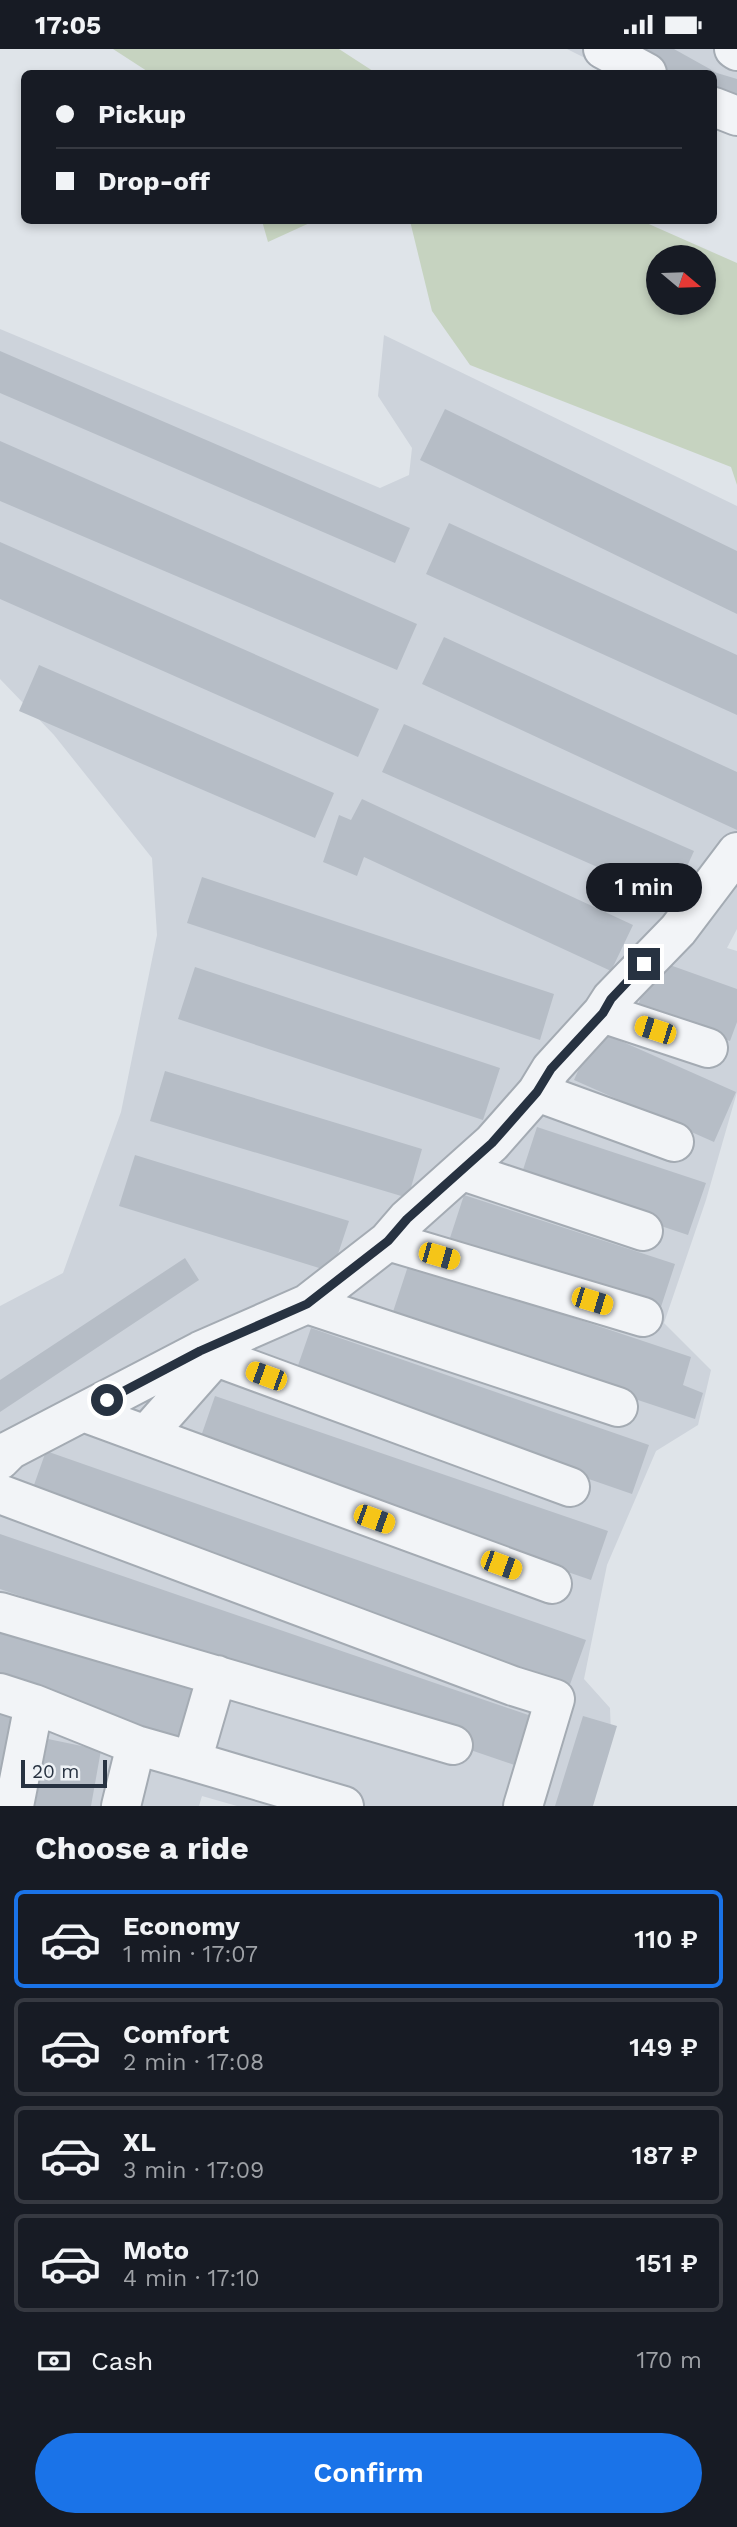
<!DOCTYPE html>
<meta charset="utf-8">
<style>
body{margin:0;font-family:"Work Sans",sans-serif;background:#20242c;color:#f1f3f6;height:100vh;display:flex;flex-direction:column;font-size:26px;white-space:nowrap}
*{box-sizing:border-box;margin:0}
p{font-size:23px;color:#9ea1a6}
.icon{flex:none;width:38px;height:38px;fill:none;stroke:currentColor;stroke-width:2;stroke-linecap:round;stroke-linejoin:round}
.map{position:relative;height:1757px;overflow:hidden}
.side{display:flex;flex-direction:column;background:#171b24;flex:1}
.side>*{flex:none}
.top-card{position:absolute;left:21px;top:21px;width:696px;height:154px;border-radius:10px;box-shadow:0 4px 10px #0003;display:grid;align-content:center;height:154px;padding:0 35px;background:#171b24}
.needle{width:46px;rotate:109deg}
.controls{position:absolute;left:646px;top:196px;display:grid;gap:14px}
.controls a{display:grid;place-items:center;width:70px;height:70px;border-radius:50%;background:#171b24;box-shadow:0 4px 10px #0003;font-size:35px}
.scale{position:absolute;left:21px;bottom:18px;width:86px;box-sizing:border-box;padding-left:7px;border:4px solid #273241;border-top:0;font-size:19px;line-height:24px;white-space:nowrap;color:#273241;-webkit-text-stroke:5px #eef2f6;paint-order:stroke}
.end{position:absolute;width:32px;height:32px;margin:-16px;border:9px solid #273241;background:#fff;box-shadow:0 0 0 4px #fff}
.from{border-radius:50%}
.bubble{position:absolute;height:49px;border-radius:24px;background:#171b24;box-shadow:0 4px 10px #0003;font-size:23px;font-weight:600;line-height:49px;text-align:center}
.car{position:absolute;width:21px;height:42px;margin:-21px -10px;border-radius:9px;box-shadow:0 0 5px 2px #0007;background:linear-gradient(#f5c518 24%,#345 0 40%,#f5c518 0 76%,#345 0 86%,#f5c518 0)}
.top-card b{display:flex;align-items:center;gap:24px;height:66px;font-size:26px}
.top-card b+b{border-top:2px solid #363941}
.top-card i{width:18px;height:18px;background:#f1f3f6}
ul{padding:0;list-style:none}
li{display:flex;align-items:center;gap:21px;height:98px;margin:0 14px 10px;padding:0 21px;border:4px solid #363941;border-radius:10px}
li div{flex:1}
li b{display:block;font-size:26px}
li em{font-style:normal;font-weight:600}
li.current{border-color:#1a73e8}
li>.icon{width:63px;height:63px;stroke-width:1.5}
h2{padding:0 35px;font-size:32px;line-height:84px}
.pay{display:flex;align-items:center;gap:18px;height:77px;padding:0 35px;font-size:26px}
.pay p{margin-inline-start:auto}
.action{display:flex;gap:14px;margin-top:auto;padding:14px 35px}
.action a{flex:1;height:80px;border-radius:42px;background:#1a73e8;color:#fff;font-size:28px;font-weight:600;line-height:80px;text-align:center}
.status{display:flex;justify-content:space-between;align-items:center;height:49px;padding:0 35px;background:#171b24;direction:ltr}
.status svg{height:19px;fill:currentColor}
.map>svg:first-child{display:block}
</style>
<div class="status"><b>17:05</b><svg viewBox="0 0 49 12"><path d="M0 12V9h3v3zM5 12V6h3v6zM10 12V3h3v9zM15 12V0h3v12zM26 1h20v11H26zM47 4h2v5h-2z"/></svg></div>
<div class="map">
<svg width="737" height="1757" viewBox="0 0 737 1757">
<rect width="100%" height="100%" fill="#dfe4e9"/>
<path fill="#cdd3db" d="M567,0H737V73L714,24H615Z
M0,280L380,439L409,426L412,399L378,347L384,286L737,457V880L727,899L737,902V1043L706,1151L664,1274L711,1321L698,1376L656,1402L607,1516L584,1630L610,1659L611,1686L590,1757H237L202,1747L199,1757H0V1257L63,1224L121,1063L157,886L152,809L54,686L0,630Z"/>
<path fill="#c6d3c0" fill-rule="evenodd" d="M113,0H339L376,24H150Z
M262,172H314L268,193Z
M410,172H642L737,214V436L731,418L470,316L432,262ZM704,208V254H658V208Z"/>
<path fill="#b6bdc6" d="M626,0H674L717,24L737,30V54L714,47V24H670Z
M0,302L410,479L395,514L0,344Z
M445,360L737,502V565L420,411Z
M0,392L417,575L397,621L0,452Z
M449,474L737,606V666L426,525Z
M0,493L379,660L358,708L0,550Z
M444,588L737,723V781L422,635Z
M39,616L334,744L315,789L19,662Z
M404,675L694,802L672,851L382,723Z
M362,750L633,876L611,922L364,808L357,827L323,813L339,766L351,771Z
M202,828L554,945L540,991L187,874Z
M667,915L737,940V973L730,992L637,960L644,938Z
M195,918L500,1019L483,1071L178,970Z
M596,981L736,1043L714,1093L574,1031Z
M165,1022L422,1100L408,1149L150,1072Z
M537,1078L706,1134L688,1186L520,1130Z
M135,1106L349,1172L332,1223L119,1157Z
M464,1146L675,1215L659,1264L448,1195Z
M185,1209L199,1231L0,1363V1331Z
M409,1214L691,1308L683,1336L703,1344L695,1370L391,1269Z
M311,1279L649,1396L632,1445L294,1328Z
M215,1347L608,1482L591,1531L198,1396Z
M46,1402L586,1591L568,1641L28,1453Z
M0,1485L540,1670L523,1719L0,1540Z
M0,1576L195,1641L178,1692L0,1632Z
M0,1660L13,1662L0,1731Z
M583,1667L617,1677L593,1757H555Z
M48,1690L101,1701L91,1757H35Z"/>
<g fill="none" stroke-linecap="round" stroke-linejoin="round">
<defs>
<path id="minor" d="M603,0L647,24
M734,0L737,2
M714,58L737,67
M602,964L708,999
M537,1043L674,1093
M463,1122L643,1182
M388,1192L643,1268
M307,1255L618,1358
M200,1302L570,1438
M83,1363L552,1535
M146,1386L215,1308
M0,1411L10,1401L200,1302L307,1255L388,1192L407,1170L492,1094L537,1043L551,1020L602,964L611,950L678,881L737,803
M0,1445L513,1637L555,1650L523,1757
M0,1563L453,1696
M217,1626L192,1712L344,1757
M0,1644L34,1655L14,1757
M34,1655L136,1696
M121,1757L136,1696L192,1712"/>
</defs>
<use href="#minor" stroke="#a4abb3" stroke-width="42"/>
<use href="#minor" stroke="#f2f4f7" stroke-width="38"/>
</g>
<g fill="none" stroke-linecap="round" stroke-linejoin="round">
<path stroke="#273241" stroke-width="9" d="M107,1351L200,1302L307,1255L388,1192L407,1170L492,1094L537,1043L551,1020L603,964L611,950L644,915"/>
</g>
</svg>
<div class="controls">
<a><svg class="needle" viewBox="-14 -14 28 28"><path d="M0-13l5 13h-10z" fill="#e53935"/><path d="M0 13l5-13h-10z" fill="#9ea1a6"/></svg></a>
</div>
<div class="scale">20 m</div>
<i class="end from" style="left:107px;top:1351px"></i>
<i class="end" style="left:644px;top:915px"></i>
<div class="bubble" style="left:586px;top:814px;width:116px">1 min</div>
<i class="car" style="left:655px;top:981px;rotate:288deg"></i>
<i class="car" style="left:439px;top:1207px;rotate:106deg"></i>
<i class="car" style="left:592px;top:1252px;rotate:107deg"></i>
<i class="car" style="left:266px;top:1327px;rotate:290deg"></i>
<i class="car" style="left:374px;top:1470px;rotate:110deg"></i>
<i class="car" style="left:501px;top:1516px;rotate:110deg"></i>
<div class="top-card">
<b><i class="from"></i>Pickup</b>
<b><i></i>Drop-off</b>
</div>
</div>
<section class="side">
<h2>Choose a ride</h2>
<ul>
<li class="current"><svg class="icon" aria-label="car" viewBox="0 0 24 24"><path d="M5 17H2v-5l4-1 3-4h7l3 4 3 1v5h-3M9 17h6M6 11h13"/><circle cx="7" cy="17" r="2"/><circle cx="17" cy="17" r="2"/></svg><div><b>Economy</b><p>1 min · 17:07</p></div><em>110 ₽</em></li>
<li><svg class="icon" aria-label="car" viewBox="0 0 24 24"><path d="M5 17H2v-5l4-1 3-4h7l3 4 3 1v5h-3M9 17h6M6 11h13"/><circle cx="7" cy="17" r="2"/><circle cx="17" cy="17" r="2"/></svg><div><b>Comfort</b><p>2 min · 17:08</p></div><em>149 ₽</em></li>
<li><svg class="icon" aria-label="car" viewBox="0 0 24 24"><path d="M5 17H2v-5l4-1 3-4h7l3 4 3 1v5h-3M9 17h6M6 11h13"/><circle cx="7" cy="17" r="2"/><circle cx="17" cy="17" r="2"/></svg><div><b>XL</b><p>3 min · 17:09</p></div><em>187 ₽</em></li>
<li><svg class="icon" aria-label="car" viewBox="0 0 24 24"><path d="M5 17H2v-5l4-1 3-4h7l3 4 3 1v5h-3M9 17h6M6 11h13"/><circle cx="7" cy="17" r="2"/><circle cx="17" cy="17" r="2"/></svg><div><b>Moto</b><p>4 min · 17:10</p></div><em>151 ₽</em></li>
</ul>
<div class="pay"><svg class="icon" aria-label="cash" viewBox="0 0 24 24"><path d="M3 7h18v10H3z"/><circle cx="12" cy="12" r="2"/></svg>Cash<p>170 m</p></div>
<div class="action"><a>Confirm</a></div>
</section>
